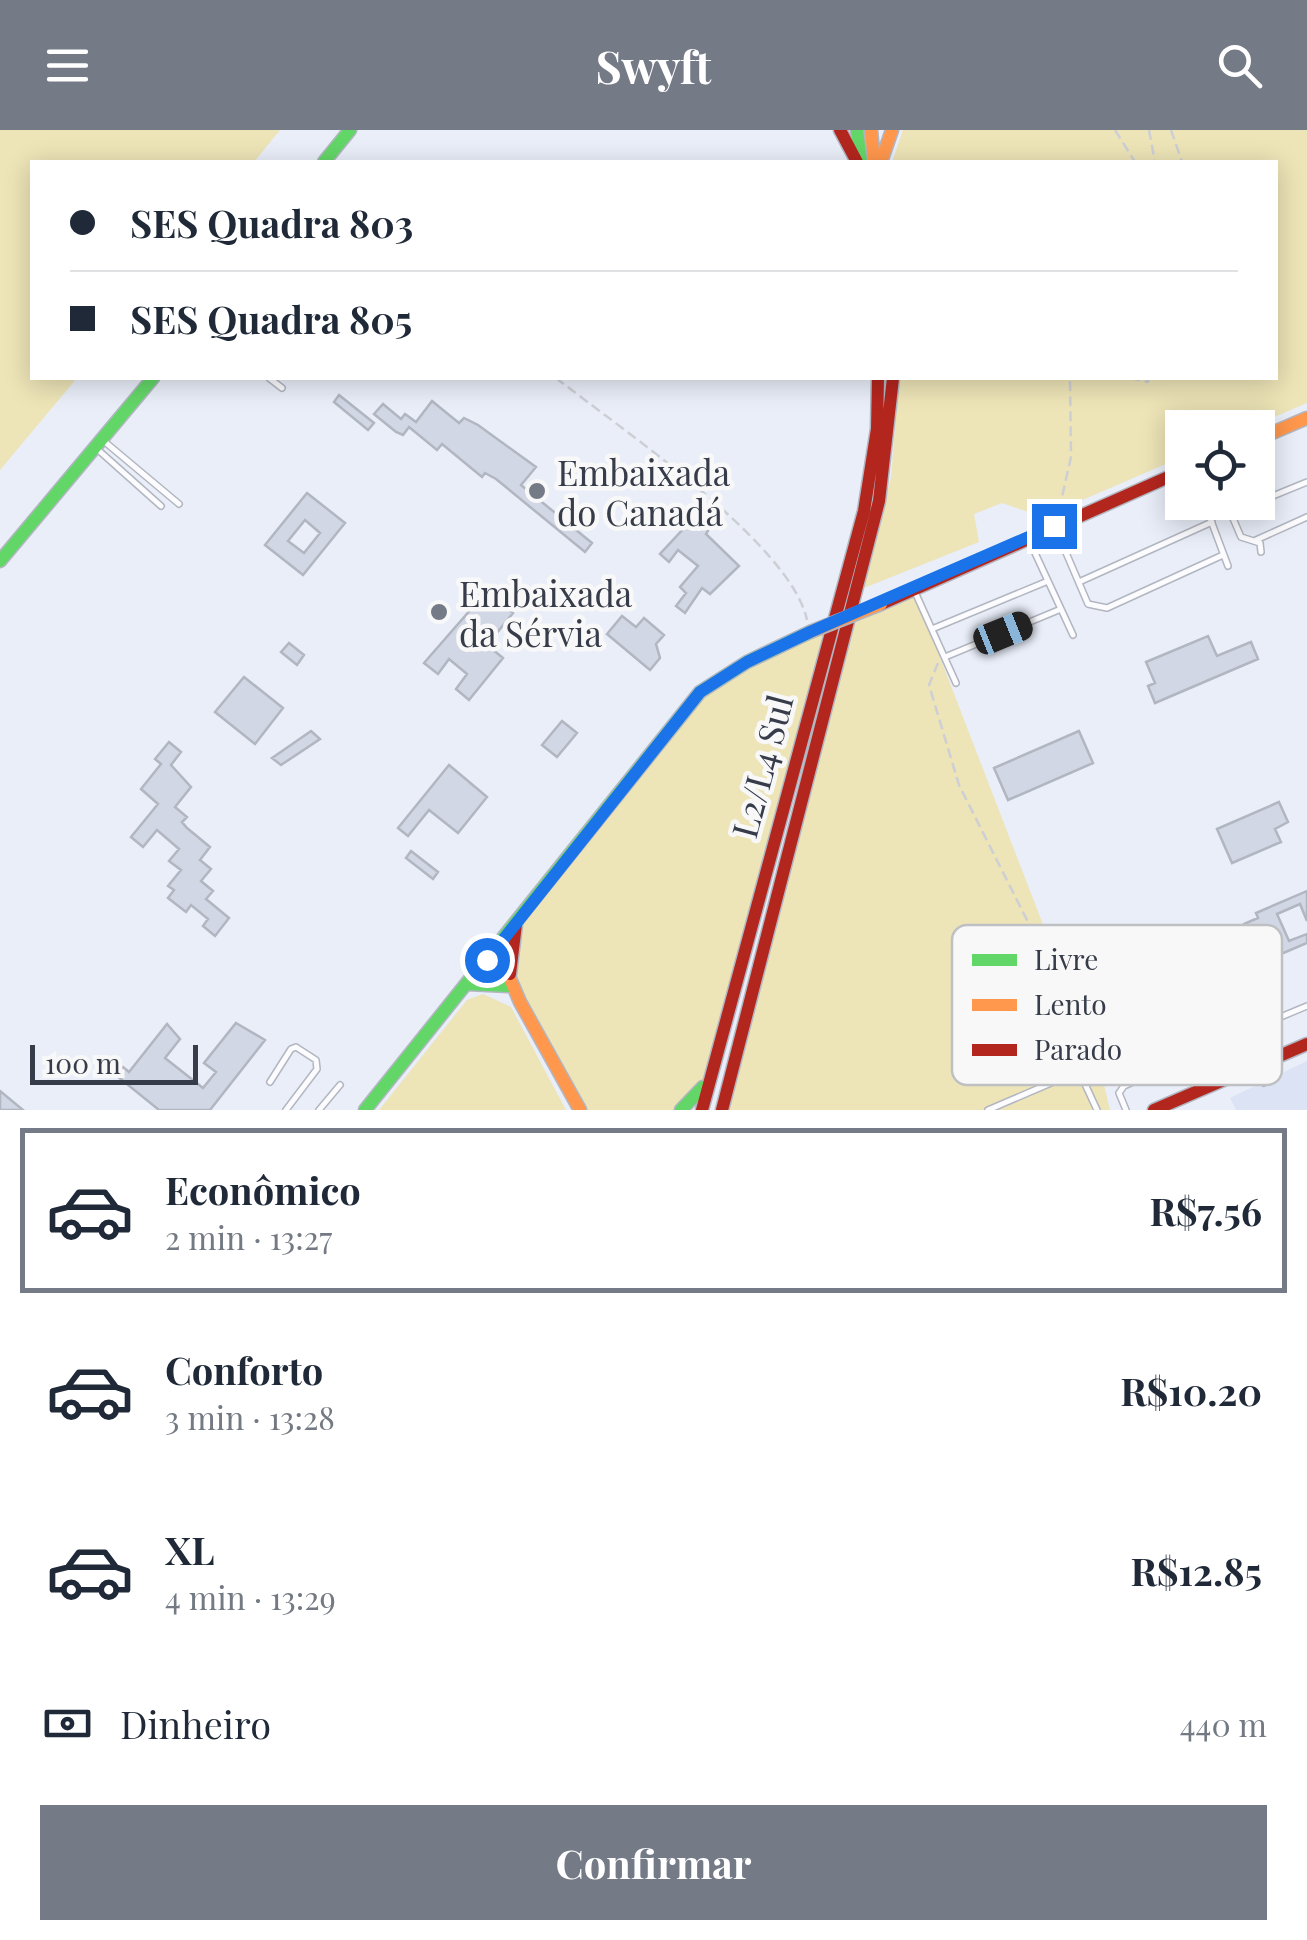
<!DOCTYPE html>
<html lang="pt">
<meta charset="utf-8">
<style>
body{margin:0;font-family:"Playfair Display",serif;background:#f6f6f7;color:#1f2937;height:100vh;display:flex;flex-direction:column;font-size:38px;white-space:nowrap}
*{box-sizing:border-box;margin:0}
p{font-size:32px;color:#747a83}
.icon{flex:none;width:55px;height:55px;fill:none;stroke:currentColor;stroke-width:2;stroke-linecap:round;stroke-linejoin:round}
.map{position:relative;height:980px;overflow:hidden}
.sheet{display:flex;flex-direction:column;background:#fff;flex:1}
.sheet>*{flex:none}
.hud{position:absolute;left:30px;top:30px;width:1248px;height:220px;border-radius:0px;box-shadow:0 5px 25px #0003;display:grid;align-content:center;height:220px;padding:0 40px;background:#fff}
.buttons{position:absolute;left:1165px;top:280px;display:grid;gap:20px}
.buttons a{display:grid;place-items:center;width:110px;height:110px;border-radius:0px;background:#fff;box-shadow:0 5px 25px #0003;font-size:50px}
.scale{position:absolute;left:30px;bottom:25px;width:168px;box-sizing:border-box;padding-left:10px;border:5px solid #373c4a;border-top:0;font-size:28px;line-height:35px;white-space:nowrap;color:#373c4a;-webkit-text-stroke:8px #f8f8f8;paint-order:stroke}
.end{position:absolute;width:45px;height:45px;margin:-22px;border:12px solid #1a73e8;background:#fff;box-shadow:0 0 0 5px #fff}
.from{border-radius:50%}
.car{position:absolute;width:30px;height:60px;margin:-30px -15px;border-radius:12px;box-shadow:0 0 8px 2px #0007;background:linear-gradient(#222 24%,#8ab4d8 0 40%,#222 0 76%,#8ab4d8 0 86%,#222 0)}
.hud b{display:flex;align-items:center;gap:35px;height:95px;font-size:38px}
.hud b+b{border-top:2px solid #e0e1e3}
.hud i{width:25px;height:25px;background:#1f2937}
ul{padding:18px 0 0;list-style:none}
li{display:flex;align-items:center;gap:30px;height:165px;margin:0 20px 15px;padding:0 20px;border:5px solid transparent;border-radius:0px}
li div{flex:1}
li b{display:block;font-size:38px}
li em{font-style:normal;font-weight:700}
li.selected{border-color:#757a87}
li>.icon{width:90px;height:90px;stroke-width:1.5}
.pay{display:flex;align-items:center;gap:25px;height:110px;padding:0 40px;font-size:38px}
.pay p{margin-inline-start:auto}
.cta{display:flex;gap:20px;margin-top:auto;padding:20px 40px}
.cta a{flex:1;height:115px;border-radius:0px;background:#757a87;color:#fff;font-size:40px;font-weight:700;line-height:115px;text-align:center}
header{display:flex;justify-content:space-between;align-items:center;height:130px;padding:0 40px;background:#757a87;color:#fff;font-size:45px;font-weight:700}
.map>svg:first-child{display:block}
</style>
<header><svg class="icon" aria-label="menu" viewBox="0 0 24 24"><path d="M4 6h16M4 12h16M4 18h16"/></svg>Swyft<svg class="icon" aria-label="search" viewBox="0 0 24 24"><circle cx="10" cy="10" r="6"/><path d="M15 15l6 6"/></svg></header>
<div class="map">
<svg width="1307" height="980" viewBox="0 0 1307 980">
<rect width="100%" height="100%" fill="#e9eef9"/>
<path fill="#dce3f5" d="M1307,931V980H1236L1230,968Z"/>
<path fill="#ede4b7" d="M0,0H280L254,32H32V248H77L0,340Z
M903,0H1307V273L1251,297L1182,298V327L1043,387L1002,373L974,384L979,412L864,458L891,347L899,248H1275V32H892Z
M914,460L1103,950L1110,980H722L851,489Z
M810,502L829,504L708,951L681,980H580L510,849L517,792L700,562Z
M483,864L511,877L566,980H379L467,870Z"/>
<path fill="#d1d7e5" stroke="#b1b6c1" stroke-width="2.5" fill-rule="evenodd" d="M339,265L374,293L368,300L334,272Z
M432,271L459,293L464,288L478,295L536,337L521,355L592,413L585,422L496,349L485,343L482,347L442,314L437,320L409,297L403,305L396,302L374,284L383,274L401,289L405,284L416,292Z
M307,363L345,393L303,445L265,415ZM305,390L320,403L304,423L288,411Z
M700,381L713,392L706,404L739,436L710,464L702,458L685,483L676,476L686,463L680,457L698,436L678,420L669,432L660,424Z
M486,462L513,483L487,515L503,528L469,570L456,559L467,544L449,529L438,544L424,533Z
M622,486L636,497L644,488L664,505L656,514L660,528L650,540L607,504Z
M1208,506L1217,526L1251,512L1258,529L1155,573L1148,556L1155,553L1146,532Z
M289,513L304,525L297,535L281,522Z
M244,547L283,578L255,614L215,582Z
M562,591L577,603L557,627L542,615Z
M311,601L320,609L281,635L272,628Z
M1079,601L1093,633L1008,670L994,638Z
M169,612L181,622L171,635L191,657L175,677L187,687L182,692L187,698L210,717L200,730L211,739L201,751L213,761L206,769L229,788L215,806L203,796L208,789L191,775L186,782L168,768L174,760L168,756L181,740L169,731L179,719L157,700L143,717L131,707L158,674L141,659L161,634L155,629Z
M449,635L487,667L458,703L429,680L408,706L398,698Z
M1279,672L1288,692L1275,699L1281,712L1232,733L1217,699Z
M411,721L438,742L433,749L406,728Z
M1307,761V791L1300,774L1277,784L1289,811L1307,804V813L1274,827L1272,822L1258,828L1244,794L1258,788L1256,783Z
M236,893L265,910L210,980H159L117,946L123,937L129,942L167,894L180,909L165,928L203,958L216,942L204,933Z
M0,961L23,980H0Z"/>
<g fill="none" stroke-linecap="round" stroke-linejoin="round">
<defs>
<path id="lane" d="M269,248L282,258
M105,312L179,374
M96,318L161,376
M1204,372L1228,436
M1226,372L1241,407L1260,413L1261,422
M1258,372L1307,352
M1230,384L1257,372
M1055,397L1088,474L1107,478L1223,425
M1256,410L1307,387
M1079,452L1212,392
M915,462L956,553
M1061,479L1073,505
M932,499L1048,451
M945,527L1061,479L1029,410
M1254,898L1307,876
M1257,939L1264,953
M270,952L291,919L296,917L316,930L317,939L286,980
M319,980L340,955
M988,980L1079,941L1097,980
M1126,980L1119,963L1124,956L1254,898L1267,928"/>
<path id="fast" d="M857,0L861,32
M324,32L350,0
M0,431L153,248
M468,854L508,856
M365,980L700,562L747,532L810,502
M681,980L703,957"/>
<path id="slow" d="M871,0L874,32
M881,32L892,0
M1258,309L1307,288
M497,818L520,872L580,980"/>
<path id="jam" d="M840,0L857,32
M881,474L1182,341
M510,844L516,794
M702,980L864,381L877,299L878,248
M722,980L879,371L893,248
M1154,980L1307,914"/>
</defs>
<use href="#lane" stroke="#b2b6c1" stroke-width="8"/>
<use href="#fast" stroke="#b2b6c1" stroke-width="15"/>
<use href="#slow" stroke="#b2b6c1" stroke-width="15"/>
<use href="#jam" stroke="#b2b6c1" stroke-width="15"/>
<path stroke="#cdcfd4" stroke-width="2.5" stroke-dasharray="10 5" stroke-linecap="butt" d="M1115,0L1135,32
M1149,0L1155,32
M1171,0L1182,32
M556,248C621,299 791,414 807,490
M1130,248L1148,252V248
M1059,380L1071,327L1070,248
M938,533L929,555L959,655L1030,796L1077,934"/>
<use href="#lane" stroke="#fcfcfe" stroke-width="5"/>
<use href="#fast" stroke="#63d668" stroke-width="12"/>
<use href="#slow" stroke="#ff974d" stroke-width="12"/>
<use href="#jam" stroke="#b3261e" stroke-width="12"/>
<defs>
<path id="slow-bridge" d="M810,502L881,474"/>
</defs>
<use href="#slow-bridge" stroke="#b2b6c1" stroke-width="15" stroke-linecap="butt"/>
<use href="#slow-bridge" stroke="#ff974d" stroke-width="12"/>
</g>
<g fill="none" stroke-linecap="round" stroke-linejoin="round">
<path stroke="#1a73e8" stroke-width="12" d="M487,830L700,562L747,532L810,502L1054,396"/>
</g>
<g fill="#757a87" stroke="#f8f8f8" stroke-width="4">
<circle cx="537" cy="361" r="10"/>
<circle cx="439" cy="482" r="10"/>
</g>
<g text-anchor="middle" dominant-baseline="central" stroke-width="9" stroke-linejoin="round" paint-order="stroke">
<g font-size="35" fill="#373c4a" stroke="#f8f8f8" text-anchor="start">
<text x="557" y="341">Embaixada<tspan x="557" dy="40">do Canadá</tspan></text>
<text x="459" y="462">Embaixada<tspan x="459" dy="40">da Sérvia</tspan></text>
</g>
<g font-size="35" fill="#373c4a" stroke="#f8f8f8">
<text transform="translate(761 636) rotate(-75)">L2/L4 Sul</text>
</g>
</g>
<rect x="952" y="795" width="330" height="160" rx="15" fill="#f8f8f8" stroke="#bec0c4" stroke-width="2.5"/>
<rect x="972" y="824" width="45" height="12" fill="#63d668"/>
<rect x="972" y="869" width="45" height="12" fill="#ff974d"/>
<rect x="972" y="914" width="45" height="12" fill="#b3261e"/>
<g font-size="28" fill="#373c4a">
<text x="1034" y="840">Livre</text>
<text x="1034" y="885">Lento</text>
<text x="1034" y="930">Parado</text>
</g>
</svg>
<div class="buttons">
<a><svg class="icon" aria-label="locate" viewBox="0 0 24 24"><circle cx="12" cy="12" r="6"/><path d="M12 2v4M12 18v4M2 12h4M18 12h4"/></svg></a>
</div>
<div class="scale">100 m</div>
<i class="end from" style="left:487px;top:830px"></i>
<i class="end" style="left:1054px;top:396px"></i>
<i class="car" style="left:1003px;top:503px;rotate:68deg"></i>
<div class="hud">
<b><i class="from"></i>SES Quadra 803</b>
<b><i></i>SES Quadra 805</b>
</div>
</div>
<section class="sheet">
<ul>
<li class="selected"><svg class="icon" aria-label="car" viewBox="0 0 24 24"><path d="M5 17H2v-5l4-1 3-4h7l3 4 3 1v5h-3M9 17h6M6 11h13"/><circle cx="7" cy="17" r="2"/><circle cx="17" cy="17" r="2"/></svg><div><b>Econômico</b><p>2 min · 13:27</p></div><em>R$7.56</em></li>
<li><svg class="icon" aria-label="car" viewBox="0 0 24 24"><path d="M5 17H2v-5l4-1 3-4h7l3 4 3 1v5h-3M9 17h6M6 11h13"/><circle cx="7" cy="17" r="2"/><circle cx="17" cy="17" r="2"/></svg><div><b>Conforto</b><p>3 min · 13:28</p></div><em>R$10.20</em></li>
<li><svg class="icon" aria-label="car" viewBox="0 0 24 24"><path d="M5 17H2v-5l4-1 3-4h7l3 4 3 1v5h-3M9 17h6M6 11h13"/><circle cx="7" cy="17" r="2"/><circle cx="17" cy="17" r="2"/></svg><div><b>XL</b><p>4 min · 13:29</p></div><em>R$12.85</em></li>
</ul>
<div class="pay"><svg class="icon" aria-label="cash" viewBox="0 0 24 24"><path d="M3 7h18v10H3z"/><circle cx="12" cy="12" r="2"/></svg>Dinheiro<p>440 m</p></div>
<div class="cta"><a>Confirmar</a></div>
</section>
